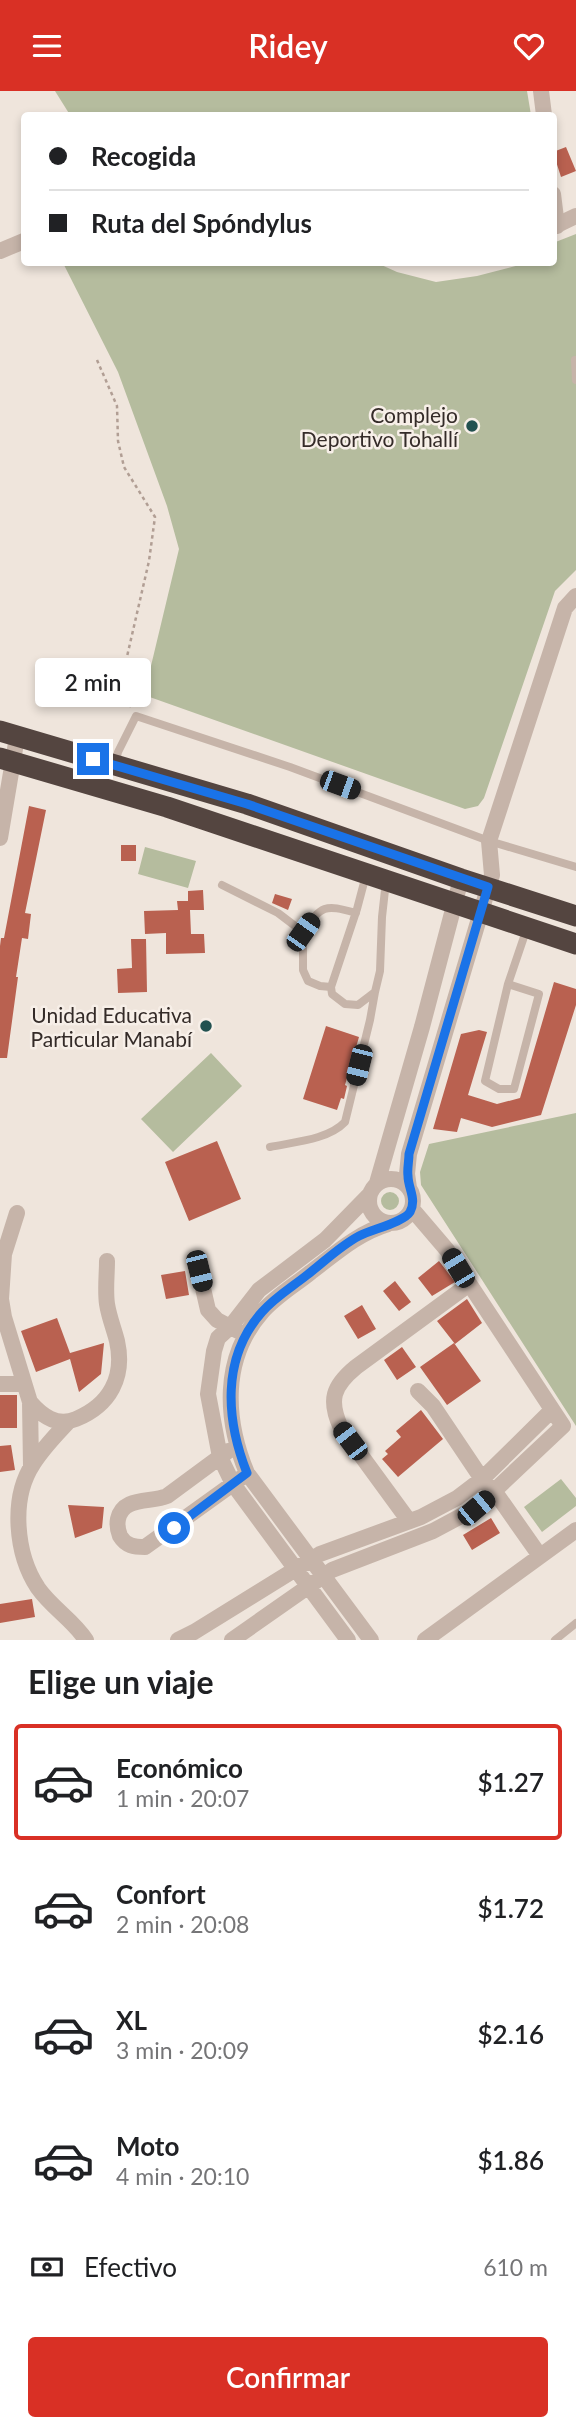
<!DOCTYPE html>
<html lang="es">
<meta charset="utf-8">
<style>
body{margin:0;font-family:Lato,sans-serif;background:#f6f6f6;color:#202124;height:100vh;display:flex;flex-direction:column;font-size:26px;white-space:nowrap}
*{box-sizing:border-box;margin:0}
p{font-size:23px;color:#757577}
.icon{flex:none;width:38px;height:38px;fill:none;stroke:currentColor;stroke-width:2;stroke-linecap:round;stroke-linejoin:round}
.map{position:relative;height:1549px;overflow:hidden}
.side{display:flex;flex-direction:column;background:#fff;flex:1}
.side>*{flex:none}
.top-card{position:absolute;left:21px;top:21px;width:536px;height:154px;border-radius:7px;box-shadow:0 4px 10px #0003;display:grid;align-content:center;height:154px;padding:0 28px;background:#fff}
.end{position:absolute;width:32px;height:32px;margin:-16px;border:9px solid #1a73e8;background:#fff;box-shadow:0 0 0 4px #fff}
.from{border-radius:50%}
.bubble{position:absolute;height:49px;border-radius:7px;background:#fff;box-shadow:0 4px 10px #0003;font-size:23px;font-weight:600;line-height:49px;text-align:center}
.car{position:absolute;width:21px;height:42px;margin:-21px -10px;border-radius:9px;box-shadow:0 0 5px 2px #0007;background:linear-gradient(#222 24%,#8ab4d8 0 40%,#222 0 76%,#8ab4d8 0 86%,#222 0)}
.top-card b{display:flex;align-items:center;gap:24px;height:66px;font-size:26px}
.top-card b+b{border-top:2px solid #e0e0e0}
.top-card i{width:18px;height:18px;background:#202124}
ul{padding:0;list-style:none}
li{display:flex;align-items:center;gap:21px;height:116px;margin:0 14px 10px;padding:0 14px;border:4px solid transparent;border-radius:7px}
li div{flex:1}
li b{display:block;font-size:26px}
li em{font-style:normal;font-weight:600}
li.on{border-color:#d93025}
li>.icon{width:63px;height:63px;stroke-width:1.5}
h2{padding:0 28px;font-size:32px;line-height:84px}
.pay{display:flex;align-items:center;gap:18px;height:77px;padding:0 28px;font-size:26px}
.pay p{margin-inline-start:auto}
.primary-button{display:flex;gap:14px;margin-top:auto;padding:14px 28px}
.primary-button a{flex:1;height:80px;border-radius:7px;background:#d93025;color:#fff;font-size:28px;font-weight:600;line-height:80px;text-align:center}
header{display:flex;justify-content:space-between;align-items:center;height:91px;padding:0 28px;background:#d93025;color:#fff;font-size:32px;font-weight:600}
.map>svg:first-child{display:block}
</style>
<header><svg class="icon" aria-label="menu" viewBox="0 0 24 24"><path d="M4 6h16M4 12h16M4 18h16"/></svg>Ridey<svg class="icon" aria-label="heart" viewBox="0 0 24 24"><path d="M12 20l-8-8c-3-5 5-10 8-4 3-6 11-1 8 4z"/></svg></header>
<div class="map">
<svg width="576" height="1549" viewBox="0 0 576 1549">
<rect width="100%" height="100%" fill="#efe5dc"/>
<path fill="#b5bc9e" d="M55,0H527L531,24H70Z
M576,143V479L555,500L484,707L478,715L465,718L144,604L179,458L167,415L118,281L63,172H377L397,181L436,191L477,185L527,172H553V152Z
M145,756L196,770L188,797L138,783Z
M211,962L242,995L173,1061L141,1028Z
M576,1022V1335L421,1094L420,1081L429,1053Z
M381 1110a9 9 0 1 1 18 0a9 9 0 1 1-18 0Z
M561,1388L576,1407V1415L542,1441L524,1416Z"/>
<path fill="#b96150" d="M566,56L576,80L561,86L553,61Z
M29,715L46,719L25,822L31,823L28,848L22,847L16,886H18L7,967H0V855L1,847H4Z
M121,754H136V770H121Z
M203,799L204,819H190L191,843H204L205,862L166,863V842L145,843L144,820L178,819L177,810H188V800Z
M275,803L292,808L288,819L272,812Z
M131,848H146L147,901L118,902L117,878L132,877Z
M554,891L576,898V914L541,1024L492,1036L461,1027L457,1041L433,1038L461,943L479,939L487,941L468,1004L497,1013L520,1007Z
M326,935L359,946L345,994L347,995L344,1008L341,1007L337,1019L303,1008Z
M217,1050L241,1108L189,1130L165,1071Z
M439,1170L455,1191L432,1205L418,1187Z
M185,1180L189,1204L166,1208L161,1184Z
M395,1190L411,1211L399,1220L383,1200Z
M467,1208L482,1232L455,1253L437,1230Z
M362,1214L376,1238L358,1248L344,1225Z
M57,1227L70,1262L104,1252L101,1283L79,1301L70,1268L36,1281L21,1240Z
M454,1252L481,1290L447,1314L420,1276Z
M402,1256L416,1276L397,1289L384,1269Z
M0,1304H17V1337H0Z
M421,1319L443,1348L398,1386L382,1368L388,1363L385,1360L401,1346L396,1340Z
M11,1354L15,1379L0,1381V1355Z
M68,1414L104,1416L102,1437L75,1447Z
M491,1427L500,1442L472,1459L463,1444Z
M32,1508L35,1526L0,1532V1513Z"/>
<g fill="none" stroke-linecap="round" stroke-linejoin="round">
<path stroke="#b19e94" stroke-width="2.5" stroke-dasharray="3.5 3.5" stroke-linecap="butt" d="M97,269L117,315L118,350L124,376L155,426L149,470L120,596L131,616"/>
<path stroke="#c6b4a9" stroke-width="8" d="M575,269L576,289
M115,674L118,661L136,625L290,676L489,750L576,776
M366,784L357,818L331,896L332,903L345,913L358,914L375,901L380,880L382,826L386,790
M222,794L278,822L303,841V879L308,890L320,895L331,896
M303,841C322,814 324,813 356,822
M508,893L539,903L514,998H499L485,990L508,893L527,837
M270,1056C293,1051 328,1049 345,1031L370,929L375,901
M555,1549L576,1532"/>
<path stroke="#c6b4a9" stroke-width="16" d="M541,0L544,24
M553,103L557,135
M553,136L576,125
M0,160L24,150
M0,747L17,646
M369 1110a22 22 0 1 1 44 0a22 22 0 1 1-44 0Z
M377,1092L422,936L461,788
M409,1097L407,1083L409,1063L492,784L489,750L565,517L576,505
M17,1122L4,1163L1,1208L4,1226L30,1311L31,1375
M199,1180L208,1219L217,1229L238,1240
M0,1293H23
M418,1300L433,1315L482,1388L495,1401L540,1465
M30,1311C42,1325 57,1336 76,1328C110,1314 125,1286 117,1250C114,1238 109,1226 107,1213C105,1199 107,1184 107,1170
M68,1331C56,1344 43,1357 33,1373C10,1408 16,1464 38,1497C52,1517 73,1529 86,1549
M228,1360L167,1405C151,1412 123,1405 118,1428C117,1433 118,1440 120,1445C126,1455 134,1456 145,1456L241,1387
M409,1430L341,1337C328,1309 333,1295 356,1276L468,1194
M178,1549L194,1541L320,1463L421,1426L457,1407L482,1388L552,1319
M232,1549L332,1479L433,1440L476,1417L563,1335L447,1159L412,1118
M348,1549L233,1393L220,1366L208,1303L214,1260L218,1247L231,1235L259,1199L325,1149L369,1104
M371,1549L247,1382C225,1329 221,1268 262,1221C276,1205 295,1194 311,1181C336,1162 358,1142 388,1133
M425,1549L576,1439"/>
<path stroke="#544540" stroke-width="21" d="M0,640L247,713L461,788L576,825
M0,667L167,716L576,853"/>
</g>
<g fill="none" stroke-linecap="round" stroke-linejoin="round">
<path stroke="#1a73e8" stroke-width="9" d="M93,668L247,713L488,796L409,1063C409,1070 407,1078 408,1085C408,1097 417,1108 410,1121C404,1131 373,1138 359,1145C340,1155 324,1171 307,1184C292,1196 275,1206 262,1221C221,1267 226,1329 247,1382L174,1437"/>
</g>
<g fill="#225150" stroke="#f7efe8" stroke-width="2.5">
<circle cx="472" cy="335" r="7"/>
<circle cx="206" cy="935" r="7"/>
</g>
<g text-anchor="middle" dominant-baseline="central" stroke-width="5" stroke-linejoin="round" paint-order="stroke">
<g font-size="21" fill="#342b28" stroke="#f7efe8" text-anchor="end">
<text x="458" y="323">Complejo<tspan x="458" dy="24">Deportivo Tohallí</tspan></text>
<text x="192" y="923">Unidad Educativa<tspan x="192" dy="24">Particular Manabí</tspan></text>
</g>
</g>
</svg>
<i class="end from" style="left:174px;top:1437px"></i>
<i class="end" style="left:93px;top:668px"></i>
<div class="bubble" style="left:35px;top:567px;width:116px">2 min</div>
<i class="car" style="left:340px;top:694px;rotate:110deg"></i>
<i class="car" style="left:303px;top:841px;rotate:35deg"></i>
<i class="car" style="left:359px;top:974px;rotate:194deg"></i>
<i class="car" style="left:458px;top:1177px;rotate:329deg"></i>
<i class="car" style="left:199px;top:1180px;rotate:166deg"></i>
<i class="car" style="left:350px;top:1350px;rotate:323deg"></i>
<i class="car" style="left:476px;top:1417px;rotate:50deg"></i>
<div class="top-card">
<b><i class="from"></i>Recogida</b>
<b><i></i>Ruta del Spóndylus</b>
</div>
</div>
<section class="side">
<h2>Elige un viaje</h2>
<ul>
<li class="on"><svg class="icon" aria-label="car" viewBox="0 0 24 24"><path d="M5 17H2v-5l4-1 3-4h7l3 4 3 1v5h-3M9 17h6M6 11h13"/><circle cx="7" cy="17" r="2"/><circle cx="17" cy="17" r="2"/></svg><div><b>Económico</b><p>1 min · 20:07</p></div><em>$1.27</em></li>
<li><svg class="icon" aria-label="car" viewBox="0 0 24 24"><path d="M5 17H2v-5l4-1 3-4h7l3 4 3 1v5h-3M9 17h6M6 11h13"/><circle cx="7" cy="17" r="2"/><circle cx="17" cy="17" r="2"/></svg><div><b>Confort</b><p>2 min · 20:08</p></div><em>$1.72</em></li>
<li><svg class="icon" aria-label="car" viewBox="0 0 24 24"><path d="M5 17H2v-5l4-1 3-4h7l3 4 3 1v5h-3M9 17h6M6 11h13"/><circle cx="7" cy="17" r="2"/><circle cx="17" cy="17" r="2"/></svg><div><b>XL</b><p>3 min · 20:09</p></div><em>$2.16</em></li>
<li><svg class="icon" aria-label="car" viewBox="0 0 24 24"><path d="M5 17H2v-5l4-1 3-4h7l3 4 3 1v5h-3M9 17h6M6 11h13"/><circle cx="7" cy="17" r="2"/><circle cx="17" cy="17" r="2"/></svg><div><b>Moto</b><p>4 min · 20:10</p></div><em>$1.86</em></li>
</ul>
<div class="pay"><svg class="icon" aria-label="cash" viewBox="0 0 24 24"><path d="M3 7h18v10H3z"/><circle cx="12" cy="12" r="2"/></svg>Efectivo<p>610 m</p></div>
<div class="primary-button"><a>Confirmar</a></div>
</section>
